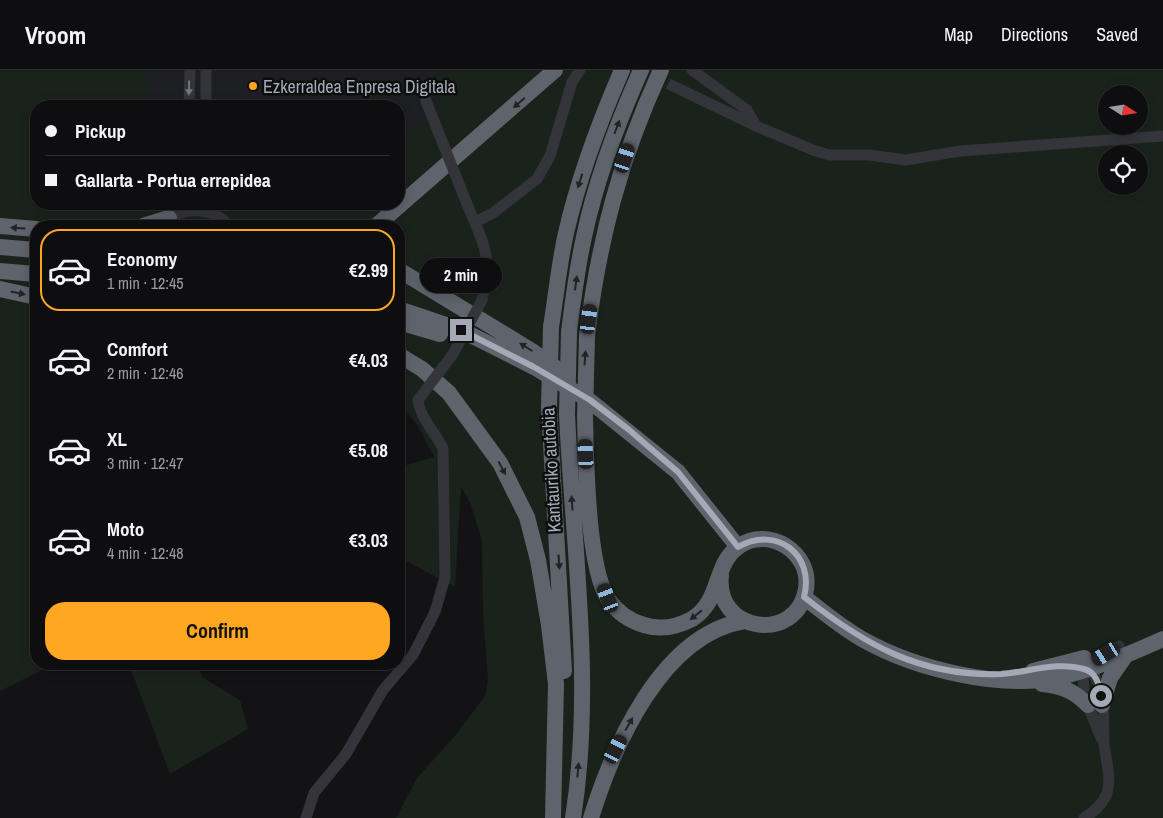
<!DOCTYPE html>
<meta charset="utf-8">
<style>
body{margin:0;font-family:"Archivo Narrow",sans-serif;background:#171719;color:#f1f3f6;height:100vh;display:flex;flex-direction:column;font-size:19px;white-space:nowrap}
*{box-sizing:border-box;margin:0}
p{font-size:16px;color:#9b9c9f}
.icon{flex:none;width:28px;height:28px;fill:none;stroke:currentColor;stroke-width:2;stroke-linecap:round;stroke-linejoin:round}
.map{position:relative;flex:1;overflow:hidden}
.details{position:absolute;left:30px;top:150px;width:375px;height:450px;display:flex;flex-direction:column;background:#0e0e10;border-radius:20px;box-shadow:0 2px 12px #0003,0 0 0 1px #2e2e30}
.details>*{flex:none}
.hud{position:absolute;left:30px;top:30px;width:375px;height:110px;border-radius:20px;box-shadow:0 2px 12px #0003,0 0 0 1px #2e2e30;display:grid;align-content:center;height:110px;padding:0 15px;background:#0e0e10}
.needle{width:32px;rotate:102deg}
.tools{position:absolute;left:1098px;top:15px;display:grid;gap:10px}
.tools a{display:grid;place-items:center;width:50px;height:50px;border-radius:50%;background:#0e0e10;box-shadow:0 2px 12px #0003,0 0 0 1px #2e2e30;font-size:25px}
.end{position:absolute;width:22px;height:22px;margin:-11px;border:6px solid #a3aab6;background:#111;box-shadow:0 0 0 2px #111}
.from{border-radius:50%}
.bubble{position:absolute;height:35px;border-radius:18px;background:#0e0e10;box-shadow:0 2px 12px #0003,0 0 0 1px #2e2e30;font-size:16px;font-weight:700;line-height:35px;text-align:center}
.car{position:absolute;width:15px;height:30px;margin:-15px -8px;border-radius:6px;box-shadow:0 0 4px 1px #0007;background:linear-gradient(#222 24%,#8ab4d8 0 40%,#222 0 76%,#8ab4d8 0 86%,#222 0)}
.hud b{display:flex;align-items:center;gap:18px;height:48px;font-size:19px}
.hud b+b{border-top:1px solid #2e2e30}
.hud i{width:12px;height:12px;background:#f1f3f6}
ul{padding:9px 0 0;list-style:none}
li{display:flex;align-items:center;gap:15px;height:82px;margin:0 10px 8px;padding:0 5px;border:2px solid transparent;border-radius:20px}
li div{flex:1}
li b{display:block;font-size:19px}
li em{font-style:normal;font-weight:700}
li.current{border-color:#ffa720}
li>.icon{width:45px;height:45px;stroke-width:1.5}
.primary-button{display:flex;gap:10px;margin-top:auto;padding:10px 15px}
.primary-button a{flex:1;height:58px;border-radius:20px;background:#ffa720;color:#111;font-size:20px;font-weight:700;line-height:58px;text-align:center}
header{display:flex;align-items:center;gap:30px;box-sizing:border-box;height:70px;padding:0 25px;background:#0e0e10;border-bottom:1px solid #2e2e30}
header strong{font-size:24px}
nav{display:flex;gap:28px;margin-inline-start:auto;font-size:18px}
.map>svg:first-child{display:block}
</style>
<header>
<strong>Vroom</strong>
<nav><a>Map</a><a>Directions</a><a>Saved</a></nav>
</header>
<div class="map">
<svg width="1163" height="748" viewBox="0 0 1163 748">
<rect width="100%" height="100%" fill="#131315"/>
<path fill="#1e1f22" d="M0,0H540L399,119V36H36V134L352,156L0,144Z"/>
<path fill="#1a231b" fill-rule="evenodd" d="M0,0H148L146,36H36V134H399V68L443,43C433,30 425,11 443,0H1163V748H396L417,708L455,666L485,626L488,610L483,544L482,471L471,435L461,416L455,517L399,487V397L434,387L418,356L399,333V156H36V594H54L0,621ZM1106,24H1139V56H1106ZM1106,84H1139V116H1106Z
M376,17L392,29L381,36H353Z
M129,594H196L203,608L240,630L248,659L170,704Z"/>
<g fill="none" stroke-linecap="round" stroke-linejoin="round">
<path stroke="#303135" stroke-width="11" stroke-dasharray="11 5.5" stroke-linecap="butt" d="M638,0L673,16"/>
<path stroke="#33353a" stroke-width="11" d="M692,0L747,40L756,56
M673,16L756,56L813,80L829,85H869L906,90L960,81L1163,66
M189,36L190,0
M206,36V0
M467,134C485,177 492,183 482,230
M165,152C183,136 214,137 229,156
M475,152L493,143L537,109L550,86L572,12L580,0
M1083,598C1088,600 1092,602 1095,607C1106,626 1103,652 1104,672C1105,689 1112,706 1107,723C1103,734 1094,742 1084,748
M1101,668C1095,653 1075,611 1087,598C1095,589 1109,583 1119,576
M306,748L314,723L346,684L383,620L413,585L435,542L445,507L443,378C435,362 420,348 418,330"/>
<path stroke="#5f636b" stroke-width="16" d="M0,156L36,159
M143,156L169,148
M376,156L555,0
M0,177L36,180
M399,200L532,281L560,301
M0,201L36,204
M0,219L36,227
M399,239L461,260L534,297L590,331L678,402L738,477
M399,252L440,264
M551,257C556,226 559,194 566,163C579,106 599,53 622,0
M569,262C573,230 577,198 584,167C596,109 617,54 641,0
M587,266C599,169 620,89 661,0
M399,285L422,299L449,323L500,393L527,447L538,490L549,555L556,614L553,748
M549,338L564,601
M567,344C573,479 594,614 573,748
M585,346C586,388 587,496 608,529C617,542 630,551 644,555C660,560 677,557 692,549C722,530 713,495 738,477C768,455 812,482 806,519C797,574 714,563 721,505
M804,527C823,542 841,557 862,569C915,599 1000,620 1060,607C1095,599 1130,584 1163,569
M1033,601L1084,588
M1042,614C1062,616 1074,621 1088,635
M1102,635L1110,608L1126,585
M591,748C613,677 661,565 744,551"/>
<path stroke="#33353a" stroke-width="11" d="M426,31L467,134
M418,330L453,284L482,230"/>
<path stroke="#5f636b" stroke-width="16" d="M549,338L551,257
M567,344L569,262
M585,346L587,266"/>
</g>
<defs><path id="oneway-solid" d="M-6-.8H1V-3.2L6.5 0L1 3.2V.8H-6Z" transform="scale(1.25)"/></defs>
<use fill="#71757e" href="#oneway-solid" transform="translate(189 18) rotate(91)"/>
<g fill="#222326">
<use href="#oneway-solid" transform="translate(519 33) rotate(139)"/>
<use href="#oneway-solid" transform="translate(617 57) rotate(-69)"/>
<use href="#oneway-solid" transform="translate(580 111) rotate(107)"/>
<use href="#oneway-solid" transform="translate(18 158) rotate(-176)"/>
<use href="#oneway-solid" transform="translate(576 213) rotate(-82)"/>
<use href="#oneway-solid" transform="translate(18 223) rotate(12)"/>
<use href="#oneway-solid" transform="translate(526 277) rotate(-148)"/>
<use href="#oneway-solid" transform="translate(585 288) rotate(-86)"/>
<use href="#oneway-solid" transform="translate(502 398) rotate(62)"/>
<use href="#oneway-solid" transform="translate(572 433) rotate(-94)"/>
<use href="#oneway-solid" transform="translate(559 492) rotate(86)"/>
<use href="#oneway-solid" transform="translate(696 545) rotate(142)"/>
<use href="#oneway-solid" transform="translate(629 654) rotate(-60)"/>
<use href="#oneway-solid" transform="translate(578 700) rotate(-85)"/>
</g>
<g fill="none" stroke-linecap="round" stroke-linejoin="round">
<path stroke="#a3aab6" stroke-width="6" d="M461,260L534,297L590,330L628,359L678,402L738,477C777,455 815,485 804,527C865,575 921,607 1001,604C1029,602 1057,591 1084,599C1096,602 1099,614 1101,626"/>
</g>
<circle fill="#ffa720" stroke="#0e0e0f" stroke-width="2" cx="253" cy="16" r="5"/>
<g text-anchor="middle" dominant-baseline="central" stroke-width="5" stroke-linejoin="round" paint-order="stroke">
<g font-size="18" fill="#a3aab6" stroke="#0e0e0f" text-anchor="start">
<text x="263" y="16">Ezkerraldea Enpresa Digitala</text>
</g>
<g font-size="18" fill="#a3aab6" stroke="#0e0e0f">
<text transform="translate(551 400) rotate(-93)">Kantauriko autobia</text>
</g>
</g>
</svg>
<div class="tools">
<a><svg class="needle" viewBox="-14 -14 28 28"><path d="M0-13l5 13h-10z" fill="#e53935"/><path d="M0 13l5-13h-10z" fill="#9b9c9f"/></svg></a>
<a><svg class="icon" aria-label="locate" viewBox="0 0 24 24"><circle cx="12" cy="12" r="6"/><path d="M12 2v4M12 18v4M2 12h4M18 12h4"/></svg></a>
</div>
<i class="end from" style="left:1101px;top:626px"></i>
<i class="end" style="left:461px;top:260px"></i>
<div class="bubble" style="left:420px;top:188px;width:82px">2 min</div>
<i class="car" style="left:625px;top:88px;rotate:18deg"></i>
<i class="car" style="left:589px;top:249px;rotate:7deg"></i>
<i class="car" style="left:586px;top:384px;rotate:357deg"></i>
<i class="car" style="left:608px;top:528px;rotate:339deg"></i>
<i class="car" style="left:1106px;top:584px;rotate:239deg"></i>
<i class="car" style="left:616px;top:679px;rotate:27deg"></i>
<div class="hud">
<b><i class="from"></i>Pickup</b>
<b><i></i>Gallarta - Portua errepidea</b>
</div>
<section class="details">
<ul>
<li class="current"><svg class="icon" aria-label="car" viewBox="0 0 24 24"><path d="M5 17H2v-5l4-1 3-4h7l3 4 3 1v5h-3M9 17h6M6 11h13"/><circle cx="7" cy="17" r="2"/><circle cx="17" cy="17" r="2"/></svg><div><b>Economy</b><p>1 min · 12:45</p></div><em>€2.99</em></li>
<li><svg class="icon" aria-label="car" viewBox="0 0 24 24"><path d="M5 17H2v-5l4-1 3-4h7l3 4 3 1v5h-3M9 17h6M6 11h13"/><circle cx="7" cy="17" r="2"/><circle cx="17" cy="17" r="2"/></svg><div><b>Comfort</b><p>2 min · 12:46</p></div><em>€4.03</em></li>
<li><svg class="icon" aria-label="car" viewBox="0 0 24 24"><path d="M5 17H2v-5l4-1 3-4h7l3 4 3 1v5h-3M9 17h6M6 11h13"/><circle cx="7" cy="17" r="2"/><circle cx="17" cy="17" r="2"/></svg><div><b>XL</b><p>3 min · 12:47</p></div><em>€5.08</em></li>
<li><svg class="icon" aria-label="car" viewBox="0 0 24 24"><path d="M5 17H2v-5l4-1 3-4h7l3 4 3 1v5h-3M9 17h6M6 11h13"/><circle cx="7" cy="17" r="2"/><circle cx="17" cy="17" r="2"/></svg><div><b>Moto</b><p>4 min · 12:48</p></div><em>€3.03</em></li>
</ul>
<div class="primary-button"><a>Confirm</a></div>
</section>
</div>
